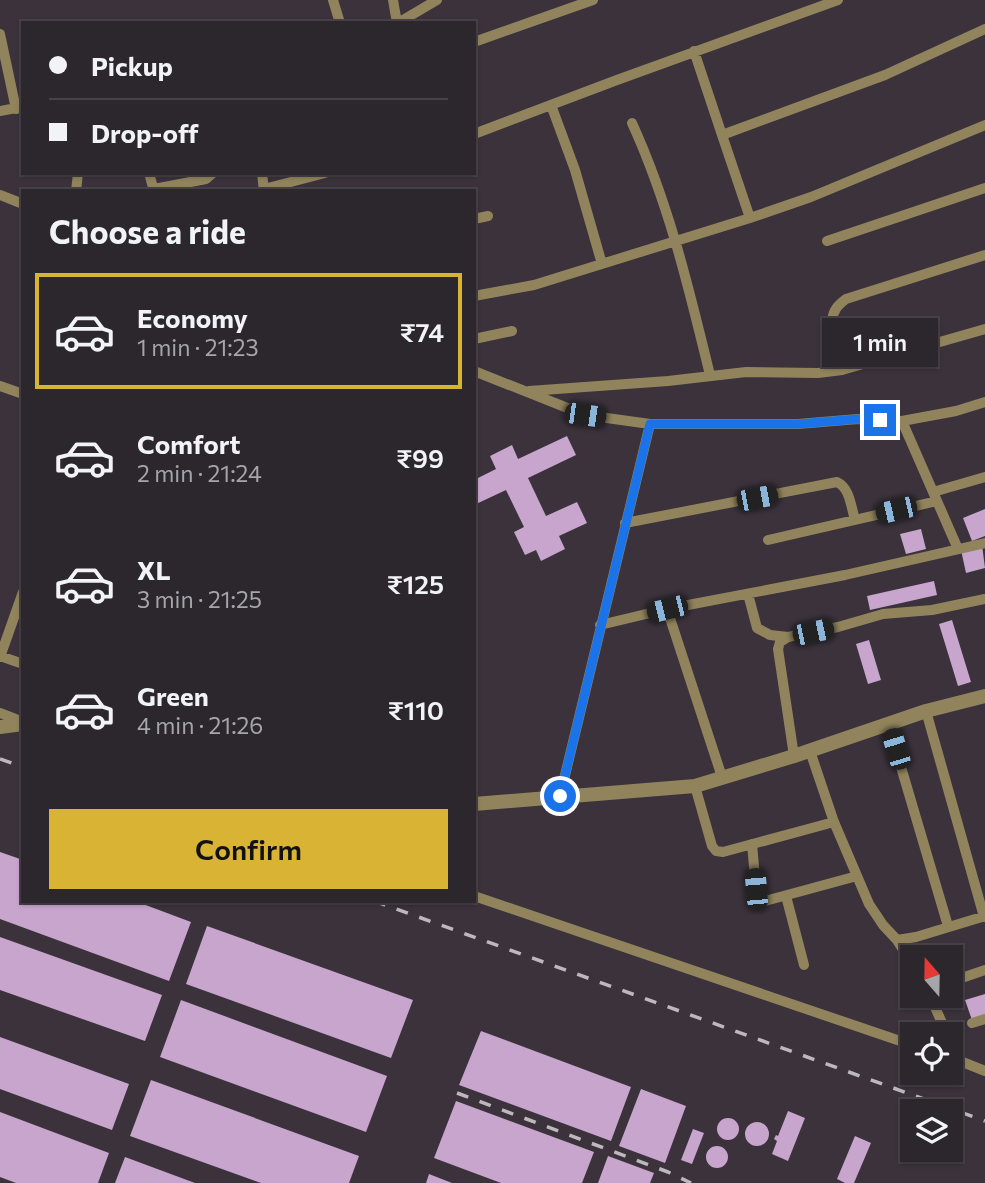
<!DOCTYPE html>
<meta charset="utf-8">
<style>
body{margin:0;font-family:Commissioner,sans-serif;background:#383239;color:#f1f3f6;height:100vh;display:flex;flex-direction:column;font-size:26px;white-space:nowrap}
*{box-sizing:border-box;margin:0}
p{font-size:23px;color:#a6a5aa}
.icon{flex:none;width:38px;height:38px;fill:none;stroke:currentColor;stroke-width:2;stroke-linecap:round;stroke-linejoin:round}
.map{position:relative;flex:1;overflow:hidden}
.side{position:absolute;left:21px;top:189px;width:455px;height:714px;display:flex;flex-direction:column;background:#2c262d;border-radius:0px;box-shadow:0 2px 5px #0004,0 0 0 2px #484349}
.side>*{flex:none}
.banner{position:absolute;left:21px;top:21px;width:455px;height:154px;border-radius:0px;box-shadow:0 2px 5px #0004,0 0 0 2px #484349;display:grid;align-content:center;height:154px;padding:0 28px;background:#2c262d}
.needle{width:46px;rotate:340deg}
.controls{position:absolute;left:900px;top:945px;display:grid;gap:14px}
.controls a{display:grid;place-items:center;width:63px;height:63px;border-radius:0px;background:#2c262d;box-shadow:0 2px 5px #0004,0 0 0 2px #484349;font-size:35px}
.end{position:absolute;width:32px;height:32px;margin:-16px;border:9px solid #1a73e8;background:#fff;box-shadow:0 0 0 4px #fff}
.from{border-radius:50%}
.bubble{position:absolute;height:49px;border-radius:0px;background:#2c262d;box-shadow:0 2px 5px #0004,0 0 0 2px #484349;font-size:23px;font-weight:600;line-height:49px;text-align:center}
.car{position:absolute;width:21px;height:42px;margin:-21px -10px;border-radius:9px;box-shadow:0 0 5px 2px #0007;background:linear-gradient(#222 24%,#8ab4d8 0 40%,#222 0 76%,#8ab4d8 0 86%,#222 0)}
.banner b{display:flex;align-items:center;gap:24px;height:66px;font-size:26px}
.banner b+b{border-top:2px solid #484349}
.banner i{width:18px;height:18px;background:#f1f3f6}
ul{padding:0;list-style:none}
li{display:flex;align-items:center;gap:21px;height:116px;margin:0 14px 10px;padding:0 14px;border:4px solid transparent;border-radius:0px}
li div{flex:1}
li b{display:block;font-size:26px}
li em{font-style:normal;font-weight:600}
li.active{border-color:#d9b334}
li>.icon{width:63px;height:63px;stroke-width:1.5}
h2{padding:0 28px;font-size:32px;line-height:84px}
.button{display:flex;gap:14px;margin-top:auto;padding:14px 28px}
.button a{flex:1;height:80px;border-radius:0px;background:#d9b334;color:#111;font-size:28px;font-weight:600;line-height:80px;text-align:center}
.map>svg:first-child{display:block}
</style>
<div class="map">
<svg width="985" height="1183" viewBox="0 0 985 1183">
<rect width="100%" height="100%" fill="#3b323c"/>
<path fill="#c7a5cd" d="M567,436L576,455L528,478L546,516L577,502L587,523L559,536L565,549L541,561L536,550L525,555L514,532L524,527L506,490L474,505V480L496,469L490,456L512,445L518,459Z
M985,509V536L972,541L963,518Z
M921,529L926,549L906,554L900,534Z
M982,545L985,568L966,573L961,550Z
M934,581L937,595L870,610L867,596Z
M952,620L971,682L958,686L939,624Z
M869,640L881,680L868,684L856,644Z
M0,852L23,860V901H135L191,922L169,981L0,919Z
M207,926L413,1000L391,1058L186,984Z
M0,937L162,995L145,1041L0,990Z
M985,994V1016L972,1020L965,1000Z
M181,1000L387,1076L366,1132L160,1057Z
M481,1031L631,1087L611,1141L459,1085Z
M0,1037L129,1084L112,1130L0,1089Z
M151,1080L359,1156L349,1183H261L130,1136Z
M641,1089L686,1106L665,1163L619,1146Z
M456,1101L594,1152L582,1183H501L434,1158Z
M788,1111L805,1118L788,1161L772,1154L777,1141L774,1139L776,1135L778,1136Z
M0,1112L109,1153L98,1183H16L0,1177Z
M717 1129a11 11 0 1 1 22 0a11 11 0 1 1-22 0Z
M745 1134a12 12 0 1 1 24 0a12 12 0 1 1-24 0Z
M693,1129L704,1133L692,1164L681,1160Z
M855,1136L871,1143L854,1183H845L837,1179Z
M706 1157a11 11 0 1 1 22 0a11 11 0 1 1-22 0Z
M608,1156L654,1173L650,1183H598Z
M125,1157L195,1183H115Z
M429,1174L452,1183H426Z"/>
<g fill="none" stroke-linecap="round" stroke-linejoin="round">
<path stroke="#91845c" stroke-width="10" d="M333,0L340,23
M393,0L397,23
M398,23L437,0
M0,34L16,109
M474,42L593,0
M694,51L722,135
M551,105L575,170L602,264
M0,111L21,107
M632,123C669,204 689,289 710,375
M474,134L617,80L838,0
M149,173L154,191
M262,173L264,191
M154,189L206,179L213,173
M264,189L325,173
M76,191L78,173
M0,195L23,204
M750,218L722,135L885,75L985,29
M474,219L488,216
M827,241L985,188
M474,296L534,285L750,218L811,197L985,125
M474,339L512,331
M842,370L832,321C833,310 838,305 846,299L985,255
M474,371L585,415L650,424H798L858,419L902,421L956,411L985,402
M0,386L23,394
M529,391L668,381L746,372L818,373L842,370L985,329
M902,421L958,549
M933,492L985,477
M625,523L837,482C850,488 851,507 855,520
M768,540L937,501
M748,594L757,628L770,635L788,637
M667,609L722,777
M600,625L667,609L845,575L985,543
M0,656L23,664
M0,657L23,592
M926,711L984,917
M0,713L23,722
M888,723L948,926
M810,751L834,822L869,904L883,925L897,940L912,964
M794,756L778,649L780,642L788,637L838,627L883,614L932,610L985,599
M695,786L712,846L716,851L723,852L834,822
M560,796L650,424
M752,844L756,889L760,899L765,901L857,876
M474,896L912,1045
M786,896L804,965
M897,940L916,937L985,916
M950,982L985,970
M930,996L947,1034
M972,1023L985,1019
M950,1043L957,1059
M950,1057L985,1071"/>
<path stroke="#91845c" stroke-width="14" d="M0,727L23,724
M474,804L695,786L794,756L926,711L985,696"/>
<path stroke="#bdb7be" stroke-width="3.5" stroke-dasharray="12 12" stroke-linecap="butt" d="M0,759L23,767
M374,901L985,1121
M457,1093L668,1172L691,1183"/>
</g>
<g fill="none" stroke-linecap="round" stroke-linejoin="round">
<path stroke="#1a73e8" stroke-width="9" d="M560,796L650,424H798L858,419L880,420"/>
</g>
</svg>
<div class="controls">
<a><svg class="needle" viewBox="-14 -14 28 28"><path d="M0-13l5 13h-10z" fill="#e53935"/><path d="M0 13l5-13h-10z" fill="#a6a5aa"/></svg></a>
<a><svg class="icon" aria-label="locate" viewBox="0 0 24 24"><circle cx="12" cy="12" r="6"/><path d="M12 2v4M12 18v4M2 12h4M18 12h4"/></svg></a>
<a><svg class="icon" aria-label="layers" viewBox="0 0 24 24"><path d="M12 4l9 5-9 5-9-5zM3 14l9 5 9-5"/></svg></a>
</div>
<i class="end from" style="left:560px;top:796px"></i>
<i class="end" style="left:880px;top:420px"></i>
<div class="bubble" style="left:822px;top:318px;width:116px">1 min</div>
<i class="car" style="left:585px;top:415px;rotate:98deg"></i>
<i class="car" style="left:757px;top:498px;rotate:79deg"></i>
<i class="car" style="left:896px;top:510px;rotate:257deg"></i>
<i class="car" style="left:667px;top:609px;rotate:256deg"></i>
<i class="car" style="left:813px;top:632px;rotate:78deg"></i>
<i class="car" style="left:896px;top:749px;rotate:343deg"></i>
<i class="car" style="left:756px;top:889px;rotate:355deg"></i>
<div class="banner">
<b><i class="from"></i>Pickup</b>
<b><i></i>Drop-off</b>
</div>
<section class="side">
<h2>Choose a ride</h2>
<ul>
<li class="active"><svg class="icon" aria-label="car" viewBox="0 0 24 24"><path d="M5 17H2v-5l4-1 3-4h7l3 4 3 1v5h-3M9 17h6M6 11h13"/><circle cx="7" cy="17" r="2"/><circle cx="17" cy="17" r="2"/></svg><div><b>Economy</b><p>1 min · 21:23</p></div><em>₹74</em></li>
<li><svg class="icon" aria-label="car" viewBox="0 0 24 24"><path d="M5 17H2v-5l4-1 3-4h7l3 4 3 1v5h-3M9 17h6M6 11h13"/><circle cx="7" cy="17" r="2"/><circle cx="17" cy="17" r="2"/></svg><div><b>Comfort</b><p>2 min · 21:24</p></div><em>₹99</em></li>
<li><svg class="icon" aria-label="car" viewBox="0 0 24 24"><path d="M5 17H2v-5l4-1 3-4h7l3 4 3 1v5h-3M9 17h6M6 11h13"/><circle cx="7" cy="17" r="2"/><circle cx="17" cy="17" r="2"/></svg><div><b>XL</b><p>3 min · 21:25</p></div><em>₹125</em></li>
<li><svg class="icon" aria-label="car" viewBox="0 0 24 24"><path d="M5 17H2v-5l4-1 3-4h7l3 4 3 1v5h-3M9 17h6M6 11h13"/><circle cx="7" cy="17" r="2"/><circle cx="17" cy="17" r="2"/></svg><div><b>Green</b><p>4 min · 21:26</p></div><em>₹110</em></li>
</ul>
<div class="button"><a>Confirm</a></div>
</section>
</div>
